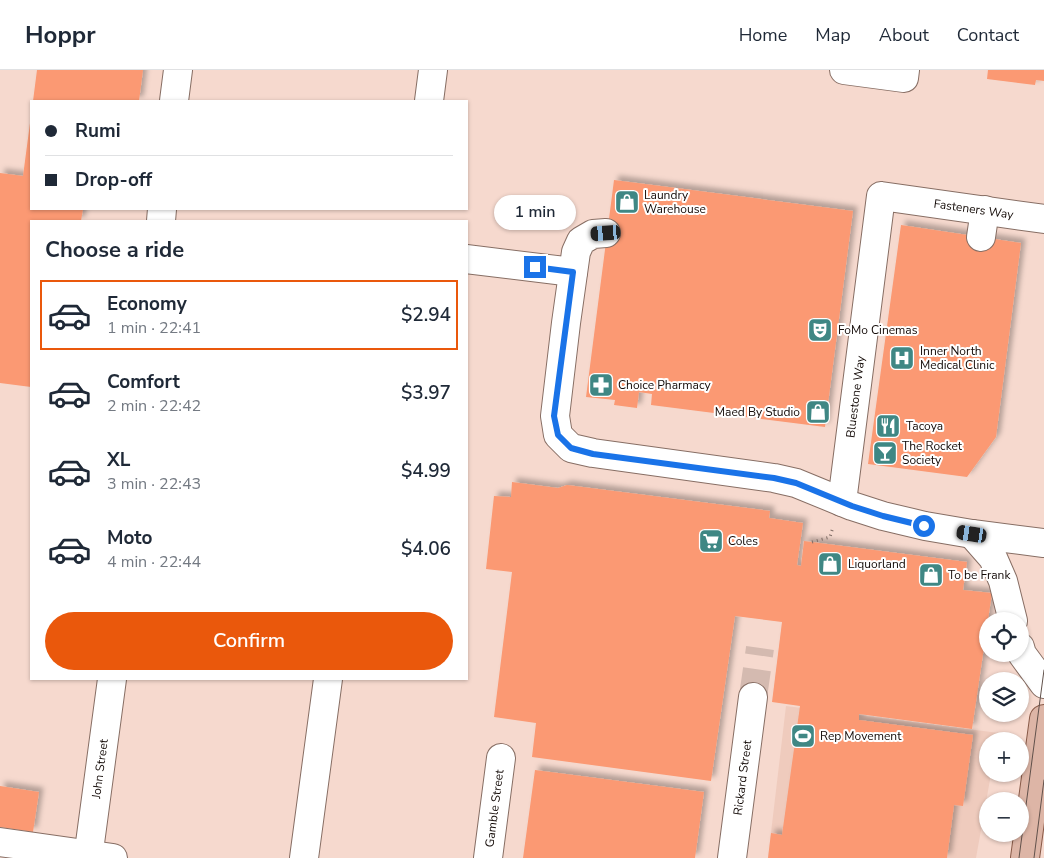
<!DOCTYPE html>
<meta charset="utf-8">
<style>
body{margin:0;font-family:"Nunito Sans",sans-serif;background:#f2f2f3;color:#1f2937;height:100vh;display:flex;flex-direction:column;font-size:19px;white-space:nowrap}
*{box-sizing:border-box;margin:0}
p{font-size:16px;color:#747a83}
.icon{flex:none;width:28px;height:28px;fill:none;stroke:currentColor;stroke-width:2;stroke-linecap:round;stroke-linejoin:round}
.map{position:relative;flex:1;overflow:hidden}
.panel{position:absolute;left:30px;top:150px;width:438px;height:460px;display:flex;flex-direction:column;background:#fff;border-radius:0px;box-shadow:0 1px 4px #0004}
.panel>*{flex:none}
.hud{position:absolute;left:30px;top:30px;width:438px;height:110px;border-radius:0px;box-shadow:0 1px 4px #0004;display:grid;align-content:center;height:110px;padding:0 15px;background:#fff}
.tools{position:absolute;left:979px;top:542px;display:grid;gap:10px}
.tools a{display:grid;place-items:center;width:50px;height:50px;border-radius:50%;background:#fff;box-shadow:0 1px 4px #0004;font-size:25px}
.end{position:absolute;width:22px;height:22px;margin:-11px;border:6px solid #1a73e8;background:#fff;box-shadow:0 0 0 2px #fff}
.from{border-radius:50%}
.bubble{position:absolute;height:35px;border-radius:18px;background:#fff;box-shadow:0 1px 4px #0004;font-size:16px;font-weight:600;line-height:35px;text-align:center}
.car{position:absolute;width:15px;height:30px;margin:-15px -8px;border-radius:6px;box-shadow:0 0 4px 1px #0007;background:linear-gradient(#222 24%,#8ab4d8 0 40%,#222 0 76%,#8ab4d8 0 86%,#222 0)}
.hud b{display:flex;align-items:center;gap:18px;height:48px;font-size:19px}
.hud b+b{border-top:1px solid #e0e1e3}
.hud i{width:12px;height:12px;background:#1f2937}
ul{padding:0;list-style:none}
li{display:flex;align-items:center;gap:15px;height:70px;margin:0 10px 8px;padding:0 5px;border:2px solid transparent;border-radius:0px}
li div{flex:1}
li b{display:block;font-size:19px}
li em{font-style:normal;font-weight:600}
li.on{border-color:#ea580c}
li>.icon{width:45px;height:45px;stroke-width:1.5}
h2{padding:0 15px;font-size:22px;line-height:60px}
.button{display:flex;gap:10px;margin-top:auto;padding:10px 15px}
.button a{flex:1;height:58px;border-radius:30px;background:#ea580c;color:#fff;font-size:20px;font-weight:600;line-height:58px;text-align:center}
header{display:flex;align-items:center;gap:30px;box-sizing:border-box;height:70px;padding:0 25px;background:#fff;border-bottom:1px solid #e0e1e3}
header strong{font-size:24px}
nav{display:flex;gap:28px;margin-inline-start:auto;font-size:18px}
.map>svg:first-child{display:block}
</style>
<header>
<strong>Hoppr</strong>
<nav><a>Home</a><a>Map</a><a>About</a><a>Contact</a></nav>
</header>
<div class="map">
<svg width="1044" height="788" viewBox="0 0 1044 788">
<defs>
<filter id="shadow"><feDropShadow dx="4.5" dy="-4.5" stdDeviation="2.5" flood-color="#0004"/></filter>
</defs>
<rect width="100%" height="100%" fill="#f6d9ce"/>
<path fill="#efcbbd" d="M786,636L999,663L997,671H988V704H991L976,788H768Z"/>
<path fill="#fb9973" filter="url(#shadow)" d="M37,0H143L139,31H33Z
M988,0H1044V11L1036,10L1035,15L987,9Z
M30,53H31V139H83L81,151H31V317L0,313V103L23,106Z
M614,110L853,141L825,357L651,335L652,324L639,322L637,338L614,335L615,330L586,327Z
M901,155L1021,173L996,367L967,407L868,394Z
M512,412L558,418L567,415L770,441L769,448L803,453L797,495L801,496L804,471L967,492L963,520L992,523L972,659L859,644V650L973,665L963,736L954,735L947,788H768L771,763L782,765L800,636L772,632L782,552L735,546L711,711L532,687L536,653L494,647L512,502L486,499L494,426L511,427Z
M535,700L704,722L695,788H523Z
M0,716L39,722L33,762L0,757Z"/>
<g fill="none" stroke-linecap="round" stroke-linejoin="round">
<path stroke="#d4bab0" stroke-width="28" stroke-dasharray="28 14" stroke-linecap="butt" d="M753,627L760,578"/>
<defs>
<g id="minor">
<path d="M844,0L904,8L905,0"/>
<path d="M174,31L178,0"/>
<path d="M429,31L433,0"/>
<path d="M161,151L162,139"/>
<path d="M606,163L593,164L581,171L576,182L566,253L555,346L558,365L571,378L593,383L774,408L796,413L852,436L883,446L925,456L972,464L1044,473"/>
<path d="M981,167L985,140"/>
<path d="M466,189L573,202"/>
<path id="s1" d="M842,432L881,126L1044,149"/>
<path d="M972,464L993,488L1003,511L1013,551"/>
<path d="M1020,577L1022,584L1044,614"/>
<path d="M0,772L113,788"/>
<path id="s2" d="M88,788L112,609"/>
<path d="M304,788L328,609"/>
<path id="s3" d="M488,788L501,688"/>
<path id="s4" d="M732,788L753,627"/>
</g>
<path id="major" d="M1025,788L1044,649"/>
</defs>
<use href="#minor" stroke="#876e64" stroke-width="30"/>
<use href="#major" stroke="#875947" stroke-width="30"/>
<path stroke="#7f6c65" stroke-width="3" stroke-dasharray="1 4" stroke-linecap="butt" d="M812,472L830,467L833,457"/>
<use href="#minor" stroke="#fff" stroke-width="28"/>
<use href="#major" stroke="#ddb5a6" stroke-width="28"/>
<path stroke="#61514b" stroke-width="1" d="M1019,788L1044,600
M1034,788L1044,710"/>
</g>
<g fill="none" stroke-linecap="round" stroke-linejoin="round">
<path stroke="#1a73e8" stroke-width="6" d="M535,197L573,202L554,346L558,365L571,378L593,384L774,408L796,413L852,436L883,446L924,456"/>
</g>
<defs>
<symbol id="shop-square" viewBox="-11 -11 22 22"><rect x="-9" y="-9" width="18" height="18" rx="4" fill="#3f8784" stroke="#fff"/><path d="M-5-2.5h2.3a2.7 3.5 0 0 1 5.4 0H5L5.5 6h-11ZM-1.5-2.5h3a1.5 2.3 0 0 0-3 0Z" fill="#fff"/></symbol>
<symbol id="theatre-square" viewBox="-11 -11 22 22"><rect x="-9" y="-9" width="18" height="18" rx="4" fill="#3f8784" stroke="#fff"/><path d="M-5-5.5Q0-4 5-5.5V0Q5 5 0 6Q-5 5-5 0ZM-3.3-2.5H-1v1.5H-3.3ZM1-2.5H3.3v1.5H1ZM-2.8 1Q0 5.5 2.8 1Z" fill="#fff"/></symbol>
<symbol id="hospital-square" viewBox="-11 -11 22 22"><rect x="-9" y="-9" width="18" height="18" rx="4" fill="#3f8784" stroke="#fff"/><path d="M-5-5h3v3.5h4V-5h3V5h-3V1.5h-4V5h-3Z" fill="#fff"/></symbol>
<symbol id="pharmacy-square" viewBox="-11 -11 22 22"><rect x="-9" y="-9" width="18" height="18" rx="4" fill="#3f8784" stroke="#fff"/><path d="M-2-6h4v4h4v4h-4v4h-4v-4h-4v-4h4Z" fill="#fff"/></symbol>
<symbol id="restaurant-square" viewBox="-11 -11 22 22"><rect x="-9" y="-9" width="18" height="18" rx="4" fill="#3f8784" stroke="#fff"/><path d="M-5-6h1v4h1v-4h1v4h1v-4h1v5L-1.5 .5V6h-2V.5L-5-1ZM5-6V6H3V1.5H1.5Q1.5-4 5-6Z" fill="#fff"/></symbol>
<symbol id="bar-square" viewBox="-11 -11 22 22"><rect x="-9" y="-9" width="18" height="18" rx="4" fill="#3f8784" stroke="#fff"/><path d="M-6-5H6L.8 .8V4.5H3.5V6h-7V4.5H-.8V.8Z" fill="#fff"/></symbol>
<symbol id="supermarket-square" viewBox="-11 -11 22 22"><rect x="-9" y="-9" width="18" height="18" rx="4" fill="#3f8784" stroke="#fff"/><path d="M-6-5.5h2.5l.6 2H6L4.5 2H-2.5L-4.4-4H-6ZM-1.5 3.2a1.3 1.3 0 1 0 .1 0ZM3 3.2a1.3 1.3 0 1 0 .1 0Z" fill="#fff"/></symbol>
<symbol id="stadium-square" viewBox="-11 -11 22 22"><rect x="-9" y="-9" width="18" height="18" rx="4" fill="#3f8784" stroke="#fff"/><path d="M0-5a6.5 5 0 1 0 0 10a6.5 5 0 1 0 0-10ZM-3.5-1.8h7v3.6h-7Z" fill="#fff"/></symbol>
</defs>
<g fill-rule="evenodd">
<use href="#shop-square" x="613" y="118" width="28" height="28"/>
<use href="#theatre-square" x="806" y="246" width="28" height="28"/>
<use href="#hospital-square" x="888" y="274" width="28" height="28"/>
<use href="#pharmacy-square" x="587" y="301" width="28" height="28"/>
<use href="#shop-square" x="804" y="328" width="28" height="28"/>
<use href="#restaurant-square" x="874" y="342" width="28" height="28"/>
<use href="#bar-square" x="871" y="369" width="28" height="28"/>
<use href="#supermarket-square" x="697" y="457" width="28" height="28"/>
<use href="#shop-square" x="816" y="480" width="28" height="28"/>
<use href="#shop-square" x="917" y="491" width="28" height="28"/>
<use href="#stadium-square" x="789" y="652" width="28" height="28"/>
</g>
<g text-anchor="middle" dominant-baseline="central" stroke-width="4" stroke-linejoin="round" paint-order="stroke">
<g font-size="12" fill="#130a07" stroke="#fff" text-anchor="start">
<text x="644" y="125">Laundry<tspan x="644" dy="14">Warehouse</tspan></text>
<text x="838" y="260">FoMo Cinemas</text>
<text x="920" y="281">Inner North<tspan x="920" dy="14">Medical Clinic</tspan></text>
<text x="618" y="315">Choice Pharmacy</text>
<text x="800" y="342" text-anchor="end">Maed By Studio</text>
<text x="906" y="356">Tacoya</text>
<text x="902" y="376">The Rocket<tspan x="902" dy="14">Society</tspan></text>
<text x="728" y="471">Coles</text>
<text x="848" y="494">Liquorland</text>
<text x="948" y="505">To be Frank</text>
<text x="820" y="666">Rep Movement</text>
</g>
<g font-size="12" fill="#130a07" stroke="#fff">
<text stroke="none"><textPath href="#s1" startOffset="402">Fasteners Way</textPath></text>
<text stroke="none"><textPath href="#s1" startOffset="106">Bluestone Way</textPath></text>
<text stroke="none"><textPath href="#s2" startOffset="90">John Street</textPath></text>
<text stroke="none"><textPath href="#s4" startOffset="81">Rickard Street</textPath></text>
<text stroke="none"><textPath href="#s3" startOffset="50">Gamble Street</textPath></text>
</g>
</g>
</svg>
<div class="tools">
<a><svg class="icon" aria-label="locate" viewBox="0 0 24 24"><circle cx="12" cy="12" r="6"/><path d="M12 2v4M12 18v4M2 12h4M18 12h4"/></svg></a>
<a><svg class="icon" aria-label="layers" viewBox="0 0 24 24"><path d="M12 4l9 5-9 5-9-5zM3 14l9 5 9-5"/></svg></a>
<a>+</a>
<a>−</a>
</div>
<i class="end from" style="left:924px;top:456px"></i>
<i class="end" style="left:535px;top:197px"></i>
<div class="bubble" style="left:494px;top:125px;width:82px">1 min</div>
<i class="car" style="left:606px;top:163px;rotate:266deg"></i>
<i class="car" style="left:972px;top:464px;rotate:279deg"></i>
<div class="hud">
<b><i class="from"></i>Rumi</b>
<b><i></i>Drop-off</b>
</div>
<section class="panel">
<h2>Choose a ride</h2>
<ul>
<li class="on"><svg class="icon" aria-label="car" viewBox="0 0 24 24"><path d="M5 17H2v-5l4-1 3-4h7l3 4 3 1v5h-3M9 17h6M6 11h13"/><circle cx="7" cy="17" r="2"/><circle cx="17" cy="17" r="2"/></svg><div><b>Economy</b><p>1 min · 22:41</p></div><em>$2.94</em></li>
<li><svg class="icon" aria-label="car" viewBox="0 0 24 24"><path d="M5 17H2v-5l4-1 3-4h7l3 4 3 1v5h-3M9 17h6M6 11h13"/><circle cx="7" cy="17" r="2"/><circle cx="17" cy="17" r="2"/></svg><div><b>Comfort</b><p>2 min · 22:42</p></div><em>$3.97</em></li>
<li><svg class="icon" aria-label="car" viewBox="0 0 24 24"><path d="M5 17H2v-5l4-1 3-4h7l3 4 3 1v5h-3M9 17h6M6 11h13"/><circle cx="7" cy="17" r="2"/><circle cx="17" cy="17" r="2"/></svg><div><b>XL</b><p>3 min · 22:43</p></div><em>$4.99</em></li>
<li><svg class="icon" aria-label="car" viewBox="0 0 24 24"><path d="M5 17H2v-5l4-1 3-4h7l3 4 3 1v5h-3M9 17h6M6 11h13"/><circle cx="7" cy="17" r="2"/><circle cx="17" cy="17" r="2"/></svg><div><b>Moto</b><p>4 min · 22:44</p></div><em>$4.06</em></li>
</ul>
<div class="button"><a>Confirm</a></div>
</section>
</div>
